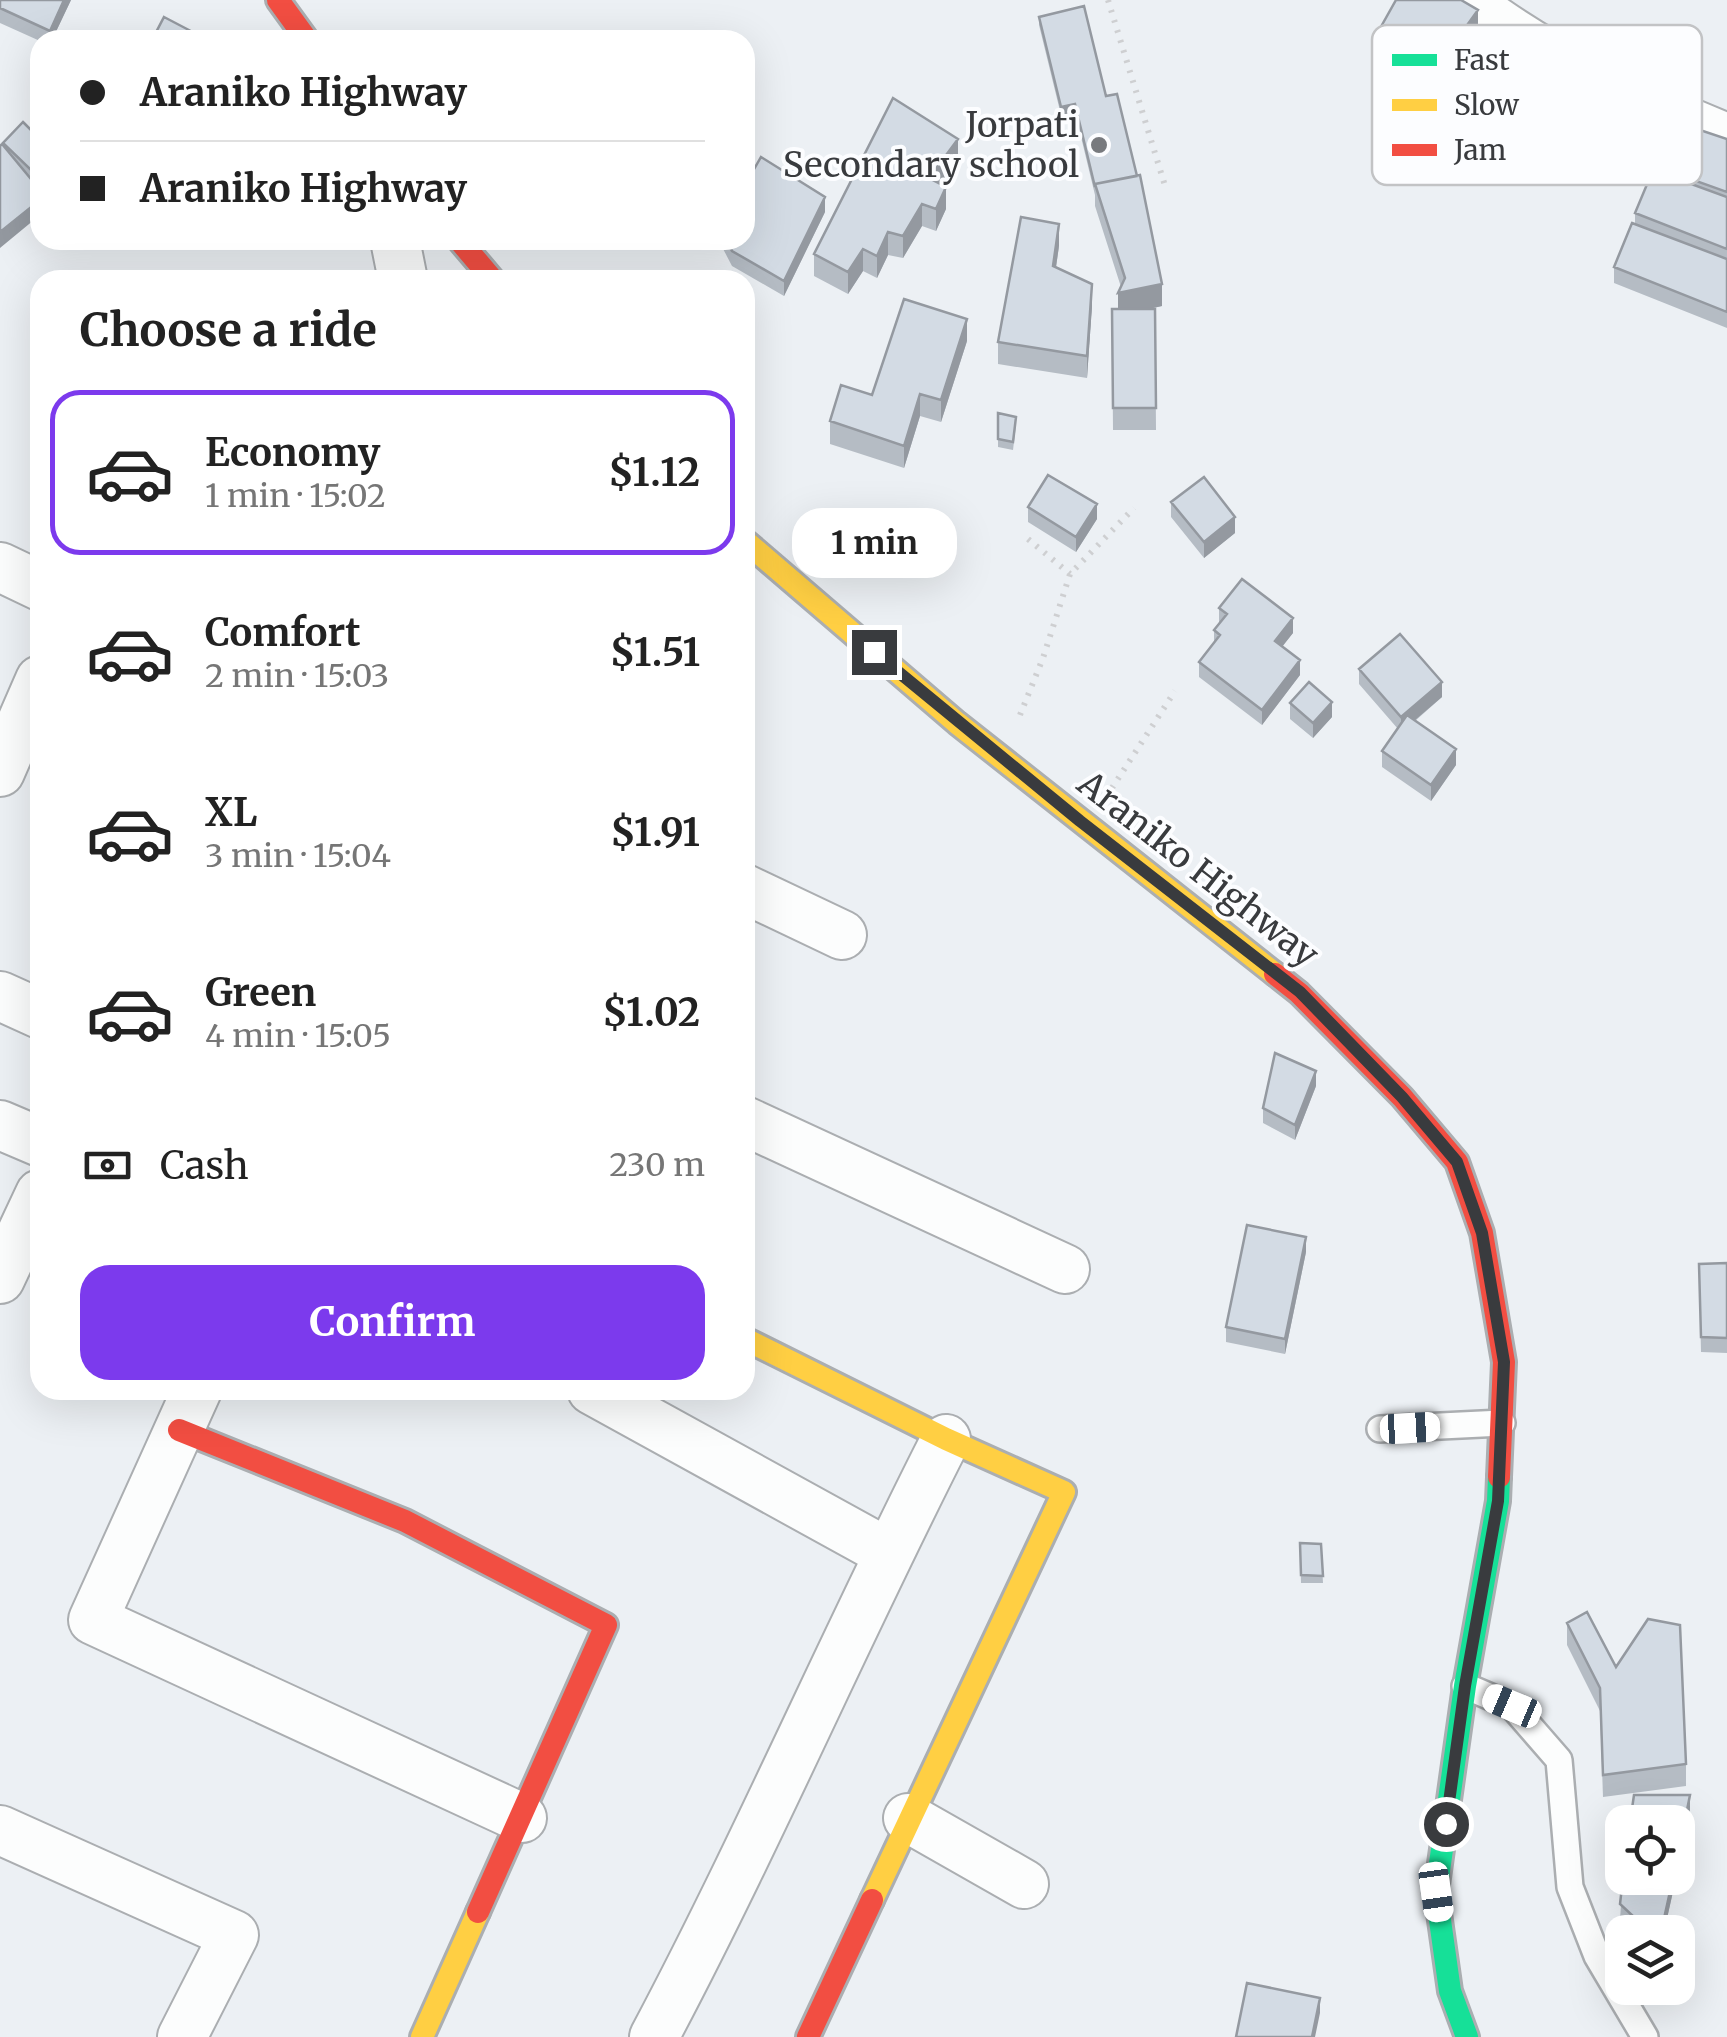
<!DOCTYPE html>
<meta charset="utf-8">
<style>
body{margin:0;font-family:Merriweather,serif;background:#f6f6f6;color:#222;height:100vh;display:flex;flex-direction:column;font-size:38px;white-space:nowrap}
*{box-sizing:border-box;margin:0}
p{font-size:32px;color:#767676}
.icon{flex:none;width:55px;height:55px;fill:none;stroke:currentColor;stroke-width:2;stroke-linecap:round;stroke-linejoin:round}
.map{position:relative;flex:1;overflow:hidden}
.side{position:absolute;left:30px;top:270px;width:725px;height:1130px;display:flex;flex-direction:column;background:#fff;border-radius:30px;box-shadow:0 10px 40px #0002}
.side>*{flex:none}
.guide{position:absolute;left:30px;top:30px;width:725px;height:220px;border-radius:30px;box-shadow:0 10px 40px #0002;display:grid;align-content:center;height:220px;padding:0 50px;background:#fff}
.controls{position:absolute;left:1605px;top:1805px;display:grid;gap:20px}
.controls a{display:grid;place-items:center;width:90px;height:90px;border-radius:20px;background:#fff;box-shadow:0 10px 40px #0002;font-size:50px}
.end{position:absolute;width:45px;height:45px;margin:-22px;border:12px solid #393b3e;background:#fff;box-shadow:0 0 0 5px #fff}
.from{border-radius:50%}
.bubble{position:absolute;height:70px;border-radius:30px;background:#fff;box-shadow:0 10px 40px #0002;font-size:32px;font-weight:700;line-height:70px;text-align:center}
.car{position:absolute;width:30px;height:60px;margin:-30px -15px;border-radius:12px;box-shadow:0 0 8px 2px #0007;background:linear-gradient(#fff 24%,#345 0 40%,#fff 0 76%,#345 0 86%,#fff 0)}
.guide b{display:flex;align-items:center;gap:35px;height:95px;font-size:38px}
.guide b+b{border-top:2px solid #e0e0e0}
.guide i{width:25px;height:25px;background:#222}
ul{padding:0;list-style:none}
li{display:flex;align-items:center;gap:30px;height:165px;margin:0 20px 15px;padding:0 30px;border:5px solid transparent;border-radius:30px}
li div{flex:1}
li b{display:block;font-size:38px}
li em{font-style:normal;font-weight:700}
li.on{border-color:#7c3aed}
li>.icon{width:90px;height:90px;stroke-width:1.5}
h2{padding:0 50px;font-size:45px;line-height:120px}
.pay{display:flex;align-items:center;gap:25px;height:110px;padding:0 50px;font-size:38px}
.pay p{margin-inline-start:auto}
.primary-button{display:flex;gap:20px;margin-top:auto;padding:20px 50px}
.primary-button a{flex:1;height:115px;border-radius:30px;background:#7c3aed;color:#fff;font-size:40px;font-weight:700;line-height:115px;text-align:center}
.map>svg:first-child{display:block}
</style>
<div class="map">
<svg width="1727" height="2037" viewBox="0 0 1727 2037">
<rect width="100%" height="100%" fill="#ecf0f4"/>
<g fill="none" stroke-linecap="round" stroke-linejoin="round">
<defs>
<path id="lane" d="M1380,1429L1502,1423
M1465,1686L1512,1706L1559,1760L1570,1887L1597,1956L1645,2037"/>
<path id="street" d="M1467,0C1544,60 1637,102 1727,138
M395,240L403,280
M0,567L40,586
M0,772L40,680
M745,889L842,935
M0,996L40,1014
M745,1121L1065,1269
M0,1125L40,1142
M0,1279L40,1194
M197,1390L93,1620L522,1818
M592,1390L888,1553
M908,1818L1024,1884
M0,1830L234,1935L182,2037
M654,2037C758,1841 845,1637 946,1439"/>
<path id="fast" d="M1467,2037L1450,1991L1436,1892L1465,1686L1498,1501L1499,1477"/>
<path id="slow" d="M745,541L957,723L1275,974
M745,1339L946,1439L1064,1492L872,1900
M422,2037L478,1912"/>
<path id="jam" d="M278,0L307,40
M459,240L493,280
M1275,974L1299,993L1402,1097L1457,1162L1482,1233L1504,1362L1499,1477
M179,1430L405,1521L606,1625L478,1912
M808,2037L872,1900"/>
</defs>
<use href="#lane" stroke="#abaeb1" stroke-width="30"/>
<use href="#street" stroke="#abaeb1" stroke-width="52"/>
<use href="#fast" stroke="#abaeb1" stroke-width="28"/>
<use href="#slow" stroke="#abaeb1" stroke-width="28"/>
<use href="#jam" stroke="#abaeb1" stroke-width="28"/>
<path stroke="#cecfd1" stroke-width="6" stroke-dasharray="2.5 8" stroke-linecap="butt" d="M1108,0L1166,189
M1028,539L1070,574
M1020,715L1043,658L1070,574L1134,508
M1112,788L1175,691"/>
<use href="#lane" stroke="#fcfdfd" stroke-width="25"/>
<use href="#street" stroke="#fcfdfd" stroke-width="48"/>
<use href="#fast" stroke="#16e098" stroke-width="22"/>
<use href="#slow" stroke="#ffcf43" stroke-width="22"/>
<use href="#jam" stroke="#f24e42" stroke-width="22"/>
</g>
<path fill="#b5bcc4" d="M0,0H71L52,40L40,41L0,23Z
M1039,17L1106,96L1162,306L1148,309H1155L1156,430H1113L1112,309H1118L1121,287L1095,206V195L1075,112L1061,115L1039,25Z
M1478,25L1434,87L1378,47V32Z
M1674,126L1727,139V328L1614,283V267L1635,224V213L1657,172L1658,164L1637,153V146Z
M40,139V167L31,177L40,215L3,143Z
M958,161L941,184L946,209L936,231L922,226L903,258L888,255L877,278L863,271L848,294L814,276V254Z
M825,212L784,296L732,266L720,243V240H745Z
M1059,246L1056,267L1092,306L1087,378L998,364V342Z
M967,341L941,422L920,416L904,468L830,444V421Z
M998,413L1016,425L1013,450L998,447Z
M1171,502L1235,533L1204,558L1171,517Z
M1028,507L1097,519L1076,552L1028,522Z
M1219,608L1293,633L1282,646L1300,675L1262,725L1199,677V662L1214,643V630L1219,623Z
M1359,669L1442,697L1415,721L1456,765L1431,801L1382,767V751L1398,729L1359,684Z
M1290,703L1332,717L1313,738L1290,719Z
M1316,1086L1295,1140L1263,1123V1108Z
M1306,1252L1285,1354L1226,1342V1327Z
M1727,1263V1353L1701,1352L1699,1264Z
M1300,1543L1321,1544L1323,1583H1301Z
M1567,1623L1616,1667L1686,1764V1786L1603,1797L1600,1711L1567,1645Z
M1623,1878H1676L1664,1932H1634L1620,1919Z"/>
<path fill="#9499a0" d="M64,0H71L52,40H50V31Z
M1478,10V25L1434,87V71Z
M1075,104V112L1061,115V107Z
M958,139V161L929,200V178Z
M40,160V167L31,177V170Z
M946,187V209L936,231V209Z
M825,197V212L784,296V281Z
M40,200V215L0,248V232Z
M922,204V226L903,258V236Z
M1059,224V246L1053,288V266Z
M888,232V255L877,278V256Z
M863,249V271L848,294V272Z
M1092,284V306L1087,378V356Z
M1162,284V306L1118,316V293Z
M967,319V341L941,422V400Z
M920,394V416L904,468V446Z
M1097,504V519L1076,552V537Z
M1235,517V533L1204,558V542Z
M1293,618V633L1275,656V641Z
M1300,660V675L1262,725V710Z
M1442,682V697L1401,732V717Z
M1332,702V717L1313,738V723Z
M1456,749V765L1431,801V785Z
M1316,1071V1086L1295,1140V1125Z
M1306,1237V1252L1285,1354V1339Z
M1690,1795V1810L1678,1870V1855Z
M1673,1878H1676L1664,1932H1661Z
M1320,1998V2013L1315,2037H1312Z"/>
<path fill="#d3dbe4" stroke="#9499a0" stroke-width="2.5" d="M0,0H64L50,31L0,8Z
M1396,0H1461L1478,10L1434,71L1378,32Z
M1084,6L1106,96L1117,94L1137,176L1095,184V187L1075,104L1061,107L1039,17Z
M164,17L208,40H152Z
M893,98L958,139L929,178L946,187L936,209L922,204L903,236L888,232L877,256L863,249L848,272L814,254Z
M23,122L40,139V160L31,170L3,143Z
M1676,122L1727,139V192L1657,167Z
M2,144L40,190V200L0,232V146Z
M761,157L825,197L784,281L732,251L726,240H745V185Z
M1653,170L1727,197V249L1635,213Z
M1140,175L1162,284L1118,293L1125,278L1095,184Z
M1021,217L1059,224L1053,266L1092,284L1087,356L998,342Z
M1632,223L1727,259V312L1614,267Z
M904,299L967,319L941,400L920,394L904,446L830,421L841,385L872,395Z
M1112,309H1155L1156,408H1113Z
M998,413L1016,417L1013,442L998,439Z
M1048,475L1097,504L1076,537L1028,507Z
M1204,477L1235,517L1204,542L1171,502Z
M1242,579L1293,618L1275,641L1300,660L1262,710L1199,662L1220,635L1214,630L1227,614L1219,608Z
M1400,634L1442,682L1401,717L1359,669Z
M1309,682L1332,702L1313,723L1290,703Z
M1407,715L1456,749L1431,785L1382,751Z
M1275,1053L1316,1071L1295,1125L1263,1108Z
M1247,1225L1306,1237L1285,1339L1226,1327Z
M1727,1263V1338L1701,1337L1699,1264Z
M1300,1543L1321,1544L1323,1576L1301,1575Z
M1587,1612L1616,1667L1648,1619L1680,1625L1686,1764L1603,1775L1600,1688L1567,1623Z
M1634,1795H1690L1678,1855V1822H1630Z
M1623,1878H1673L1661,1932H1650L1620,1904Z
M1247,1983L1320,1998L1312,2037H1236Z"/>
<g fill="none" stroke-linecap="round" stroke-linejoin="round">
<path stroke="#393b3e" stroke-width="12" d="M874,652L1080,821L1300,992L1402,1097L1457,1162L1482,1233L1504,1362L1498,1501L1465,1686L1446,1824"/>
</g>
<circle fill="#787a7e" stroke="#fcfdff" stroke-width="4" cx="1099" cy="145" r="10"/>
<g text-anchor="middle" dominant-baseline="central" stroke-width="8" stroke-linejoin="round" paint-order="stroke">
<g font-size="35" fill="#393b3e" stroke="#fcfdff" text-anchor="end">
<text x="1079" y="125">Jorpati<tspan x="1079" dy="40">Secondary school</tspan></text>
</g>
<g font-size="35" fill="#393b3e" stroke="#fcfdff">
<text transform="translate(1198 869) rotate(38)">Araniko Highway</text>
</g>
</g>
<rect x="1372" y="25" width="330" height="160" rx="15" fill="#fcfdff" stroke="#c2c3c5" stroke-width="2.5"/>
<rect x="1392" y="54" width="45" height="12" fill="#16e098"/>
<rect x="1392" y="99" width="45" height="12" fill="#ffcf43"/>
<rect x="1392" y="144" width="45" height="12" fill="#f24e42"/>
<g font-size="28" fill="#393b3e">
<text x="1454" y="70">Fast</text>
<text x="1454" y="115">Slow</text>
<text x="1454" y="160">Jam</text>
</g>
</svg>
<div class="controls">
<a><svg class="icon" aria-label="locate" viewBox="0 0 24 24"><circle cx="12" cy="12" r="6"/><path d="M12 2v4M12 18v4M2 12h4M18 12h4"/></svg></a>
<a><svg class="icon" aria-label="layers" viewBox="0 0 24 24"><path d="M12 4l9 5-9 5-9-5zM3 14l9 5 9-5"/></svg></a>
</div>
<i class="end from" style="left:1446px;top:1824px"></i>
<i class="end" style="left:874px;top:652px"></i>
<div class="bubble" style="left:792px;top:508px;width:165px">1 min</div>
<i class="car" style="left:1410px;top:1428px;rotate:87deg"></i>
<i class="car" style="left:1512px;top:1706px;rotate:293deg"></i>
<i class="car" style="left:1436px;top:1892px;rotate:172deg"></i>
<div class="guide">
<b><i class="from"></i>Araniko Highway</b>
<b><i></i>Araniko Highway</b>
</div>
<section class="side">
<h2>Choose a ride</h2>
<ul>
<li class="on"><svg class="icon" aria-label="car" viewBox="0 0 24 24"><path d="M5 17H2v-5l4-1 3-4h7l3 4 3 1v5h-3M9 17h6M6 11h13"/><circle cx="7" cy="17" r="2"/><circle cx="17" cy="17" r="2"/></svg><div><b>Economy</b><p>1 min · 15:02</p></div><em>$1.12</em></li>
<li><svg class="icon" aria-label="car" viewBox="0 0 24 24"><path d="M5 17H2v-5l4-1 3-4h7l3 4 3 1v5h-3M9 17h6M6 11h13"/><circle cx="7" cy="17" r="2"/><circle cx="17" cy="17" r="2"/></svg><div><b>Comfort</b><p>2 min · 15:03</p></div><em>$1.51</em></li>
<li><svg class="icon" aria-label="car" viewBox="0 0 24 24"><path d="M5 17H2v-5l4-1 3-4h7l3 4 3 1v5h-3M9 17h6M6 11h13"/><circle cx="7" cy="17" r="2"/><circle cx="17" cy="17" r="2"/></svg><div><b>XL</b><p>3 min · 15:04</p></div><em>$1.91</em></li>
<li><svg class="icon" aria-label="car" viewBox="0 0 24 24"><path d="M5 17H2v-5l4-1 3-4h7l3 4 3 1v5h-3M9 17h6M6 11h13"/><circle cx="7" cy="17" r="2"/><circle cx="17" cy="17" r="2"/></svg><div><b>Green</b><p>4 min · 15:05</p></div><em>$1.02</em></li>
</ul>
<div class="pay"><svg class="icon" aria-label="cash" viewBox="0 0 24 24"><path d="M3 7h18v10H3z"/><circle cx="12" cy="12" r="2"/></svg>Cash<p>230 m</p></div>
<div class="primary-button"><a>Confirm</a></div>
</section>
</div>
